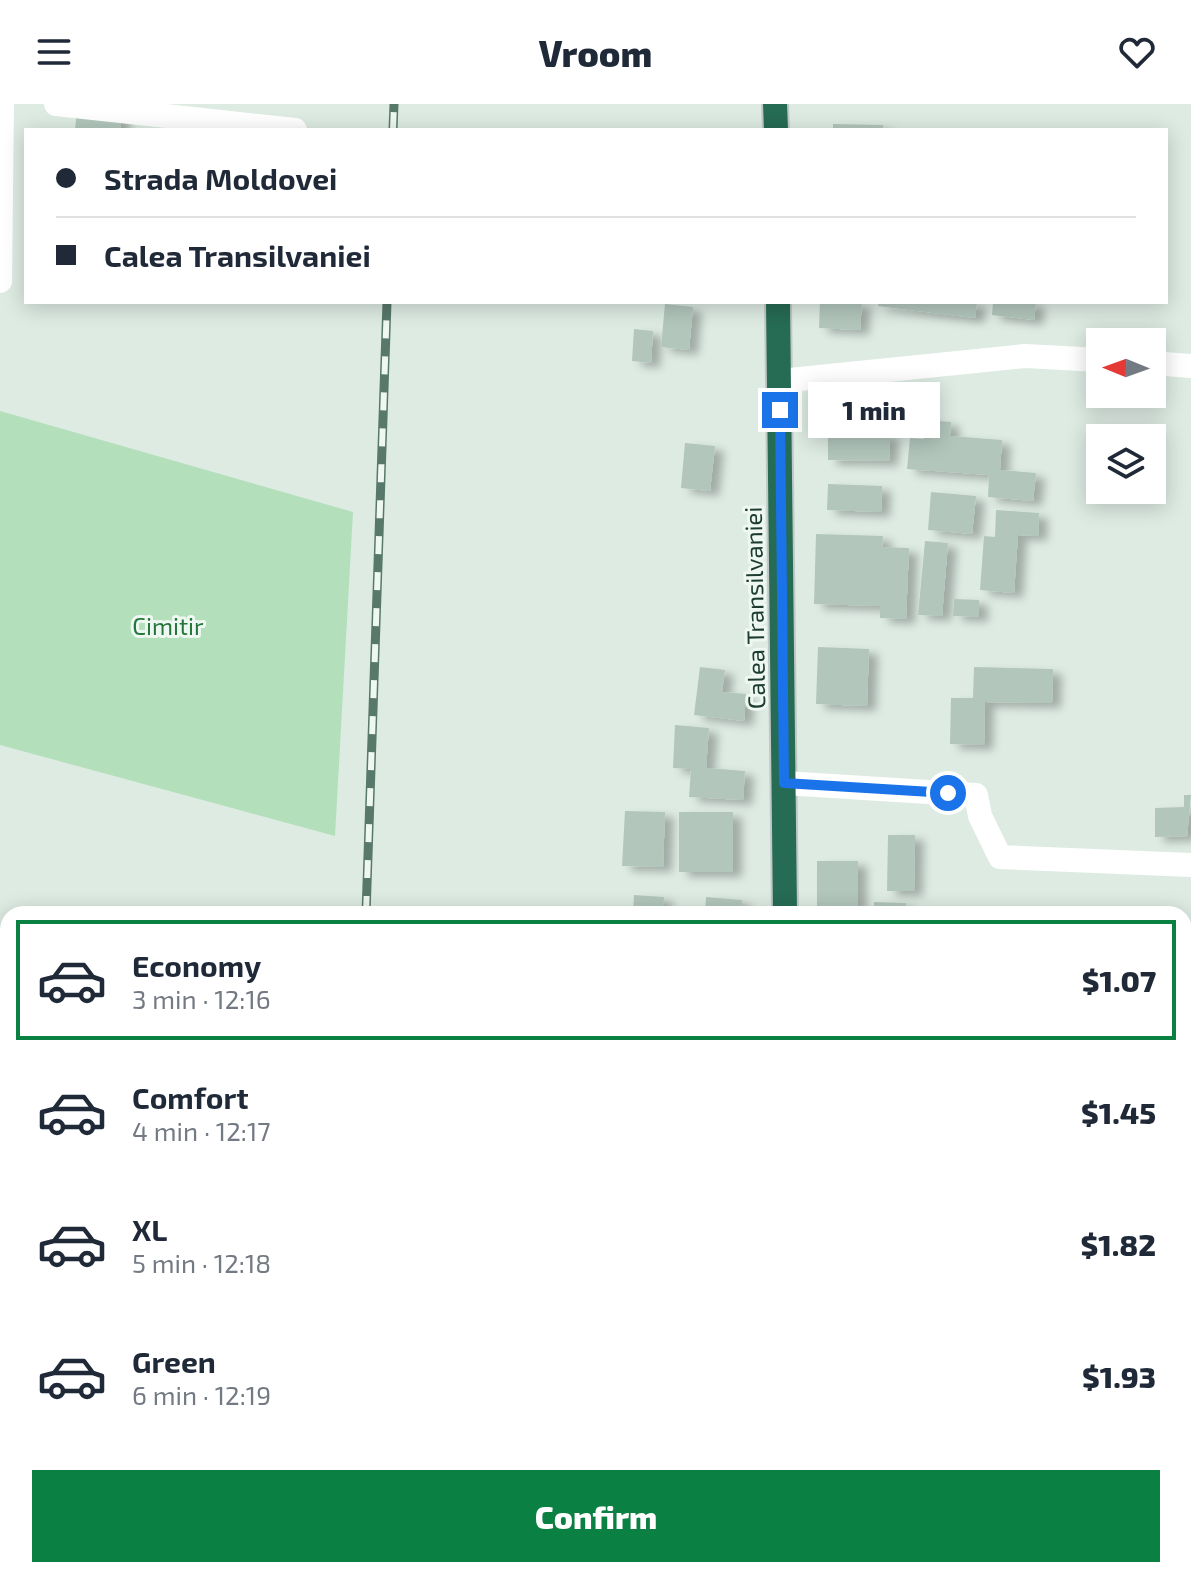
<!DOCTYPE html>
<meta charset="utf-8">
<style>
body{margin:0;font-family:"Exo 2",sans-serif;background:#f2f2f3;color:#1f2937;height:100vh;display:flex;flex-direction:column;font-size:30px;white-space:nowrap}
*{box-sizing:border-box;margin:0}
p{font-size:26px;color:#747a83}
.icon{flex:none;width:44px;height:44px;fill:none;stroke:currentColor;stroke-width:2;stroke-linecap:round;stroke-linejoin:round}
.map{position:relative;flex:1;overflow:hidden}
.details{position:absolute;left:0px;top:802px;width:1192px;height:672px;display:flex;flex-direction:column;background:#fff;border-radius:24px 24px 0 0;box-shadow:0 4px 20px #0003}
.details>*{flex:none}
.banner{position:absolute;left:24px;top:24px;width:1144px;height:176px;border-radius:0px;box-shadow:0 4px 20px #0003;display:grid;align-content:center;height:176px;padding:0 32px;background:#fff}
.needle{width:52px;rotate:271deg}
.fabs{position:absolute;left:1086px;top:224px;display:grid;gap:16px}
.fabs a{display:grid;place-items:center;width:80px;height:80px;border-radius:0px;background:#fff;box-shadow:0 4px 20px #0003;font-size:40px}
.end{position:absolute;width:36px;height:36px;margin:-18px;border:10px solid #1a73e8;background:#fff;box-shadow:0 0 0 4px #fff}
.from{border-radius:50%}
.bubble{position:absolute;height:56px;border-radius:0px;background:#fff;box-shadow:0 4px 20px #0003;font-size:26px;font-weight:800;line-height:56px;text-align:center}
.banner b{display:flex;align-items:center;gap:28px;height:76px;font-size:30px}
.banner b+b{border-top:2px solid #e0e1e3}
.banner i{width:20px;height:20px;background:#1f2937}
ul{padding:14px 0 0;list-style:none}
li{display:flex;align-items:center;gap:24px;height:120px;margin:0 16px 12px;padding:0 16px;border:4px solid transparent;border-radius:0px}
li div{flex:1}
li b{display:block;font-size:30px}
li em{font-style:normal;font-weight:800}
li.current{border-color:#0b8043}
li>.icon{width:72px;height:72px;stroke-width:1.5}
.cta{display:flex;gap:16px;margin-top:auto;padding:16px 32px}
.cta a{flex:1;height:92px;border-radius:0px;background:#0b8043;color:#fff;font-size:32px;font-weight:800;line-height:92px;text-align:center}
header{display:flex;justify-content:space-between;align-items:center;height:104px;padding:0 32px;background:#fff;font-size:36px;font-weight:800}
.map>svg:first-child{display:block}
</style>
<header><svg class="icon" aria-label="menu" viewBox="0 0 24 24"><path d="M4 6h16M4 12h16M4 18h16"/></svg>Vroom<svg class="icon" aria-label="heart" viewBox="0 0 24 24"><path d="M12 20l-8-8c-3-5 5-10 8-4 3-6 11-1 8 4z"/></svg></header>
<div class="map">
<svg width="1191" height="1474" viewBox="0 0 1191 1474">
<defs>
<filter id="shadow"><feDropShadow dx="9" dy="5" stdDeviation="4" flood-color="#0004"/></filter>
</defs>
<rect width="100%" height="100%" fill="#ddebe3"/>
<path fill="#b3dfba" d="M0,307L353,408L335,732L0,641Z"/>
<path fill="#b2c6bc" filter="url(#shadow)" d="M77,5L122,10L120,26H75Z
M833,20L883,21V26H833Z
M820,198H862L860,226L819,224Z
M879,198H977L975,214L878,202Z
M993,198H1036L1034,216L992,211Z
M665,200L693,203L689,246L661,243Z
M634,225L653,227L651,259L632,257Z
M925,316L951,318L950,332L1002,336L1000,366L1036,369L1033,397L988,393L989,371L907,365L910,334L924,335Z
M828,327L890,329L889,357L828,356Z
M685,339L715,342L710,387L681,384Z
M828,380L882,382L881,408L827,406Z
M931,388L976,392L972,430L928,426Z
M996,406L1039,409L1038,432L1018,431L1014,489L980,486L984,432L995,433Z
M816,430L883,432L882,443L909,444L906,515L880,514V502L814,500Z
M925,437L948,439L942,512L918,511Z
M954,495L979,496V513L953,512Z
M818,543L869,545L867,602L816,600Z
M700,563L725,566L722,588L746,590L744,617L694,611Z
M974,563L1053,565L1052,599L985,598L984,641L950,640L951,594H973Z
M675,621L709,624L706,664L745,667L743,696L689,693L691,665L673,664Z
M1184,691H1191L1187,732L1155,733V704L1184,703Z
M625,707L665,708L663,763L622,762Z
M679,708H733V768H679Z
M888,731H915L914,787H887Z
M817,757H858V803H817Z
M634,791L664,793L663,810H633Z
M706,793L742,796L741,810H705Z
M874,798L906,799V810H873Z
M1184,1032H1191V1076H1184Z
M1184,1266H1191V1301L1184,1302Z
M0,1407H8V1449H0Z
M522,1466H546L547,1474H523Z
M883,1466H919V1474H883Z"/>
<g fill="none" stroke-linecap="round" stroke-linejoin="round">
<defs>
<path id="highway" d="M775,0L776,26
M778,198L785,810
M793,1466V1474"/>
</defs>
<use href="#highway" stroke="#c0c8c5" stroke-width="28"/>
<path stroke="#7ab29a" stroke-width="5" stroke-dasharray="4 6" stroke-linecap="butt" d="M586,1466L588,1474"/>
<path stroke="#fff" stroke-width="14" d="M0,943L8,937
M560,1466L563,1474"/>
<path stroke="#fff" stroke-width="24" d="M56,0L295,26
M0,177L2,0
M1152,259L1191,262
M780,277L1025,252L1100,256
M784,679L976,691L980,712L1000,753L1191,761
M1184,1241H1191
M1173,1466L1178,1474"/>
<use href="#highway" stroke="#266b54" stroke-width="24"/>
<defs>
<path id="rail" d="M393,26L394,0
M366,810L387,198
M342,1474V1466"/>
</defs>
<use href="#rail" stroke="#57786b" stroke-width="9"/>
<use href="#rail" stroke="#eef7f1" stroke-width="6" stroke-dasharray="18" stroke-linecap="butt"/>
</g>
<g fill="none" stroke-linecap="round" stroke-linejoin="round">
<path stroke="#1a73e8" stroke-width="10" d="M780,306L784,679L948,689"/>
</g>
<g text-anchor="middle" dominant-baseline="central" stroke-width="6" stroke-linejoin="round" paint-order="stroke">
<g font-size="24" fill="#1d3c30" stroke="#eef7f1">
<text transform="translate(754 504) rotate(-91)">Calea Transilvaniei</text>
</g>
<g font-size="24" fill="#24773a" stroke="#eef7f1">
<text x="168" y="521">Cimitir</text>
</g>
</g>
</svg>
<div class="fabs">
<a><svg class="needle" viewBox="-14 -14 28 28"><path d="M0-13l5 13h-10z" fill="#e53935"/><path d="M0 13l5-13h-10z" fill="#747a83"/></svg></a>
<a><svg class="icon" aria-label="layers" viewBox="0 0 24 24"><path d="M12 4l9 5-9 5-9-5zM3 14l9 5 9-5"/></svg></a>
</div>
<i class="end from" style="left:948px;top:689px"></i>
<i class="end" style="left:780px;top:306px"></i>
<div class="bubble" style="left:808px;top:278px;width:132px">1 min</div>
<div class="banner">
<b><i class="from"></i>Strada Moldovei</b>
<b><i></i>Calea Transilvaniei</b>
</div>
<section class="details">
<ul>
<li class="current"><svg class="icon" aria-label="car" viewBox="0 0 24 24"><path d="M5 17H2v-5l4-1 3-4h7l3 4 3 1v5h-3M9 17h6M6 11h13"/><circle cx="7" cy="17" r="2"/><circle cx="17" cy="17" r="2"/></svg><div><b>Economy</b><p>3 min · 12:16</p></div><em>$1.07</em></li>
<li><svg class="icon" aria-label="car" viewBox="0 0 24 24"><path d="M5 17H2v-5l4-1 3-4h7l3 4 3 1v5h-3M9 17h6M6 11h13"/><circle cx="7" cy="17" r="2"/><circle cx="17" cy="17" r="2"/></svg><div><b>Comfort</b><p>4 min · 12:17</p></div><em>$1.45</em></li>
<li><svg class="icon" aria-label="car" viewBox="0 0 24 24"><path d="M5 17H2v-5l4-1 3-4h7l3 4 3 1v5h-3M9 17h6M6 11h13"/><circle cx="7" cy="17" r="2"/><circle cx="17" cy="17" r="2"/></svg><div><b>XL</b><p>5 min · 12:18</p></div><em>$1.82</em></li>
<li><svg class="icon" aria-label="car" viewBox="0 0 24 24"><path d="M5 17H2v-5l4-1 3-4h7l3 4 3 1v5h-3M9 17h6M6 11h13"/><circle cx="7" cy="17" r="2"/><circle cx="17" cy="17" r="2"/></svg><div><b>Green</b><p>6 min · 12:19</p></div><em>$1.93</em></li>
</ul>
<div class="cta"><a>Confirm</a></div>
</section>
</div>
